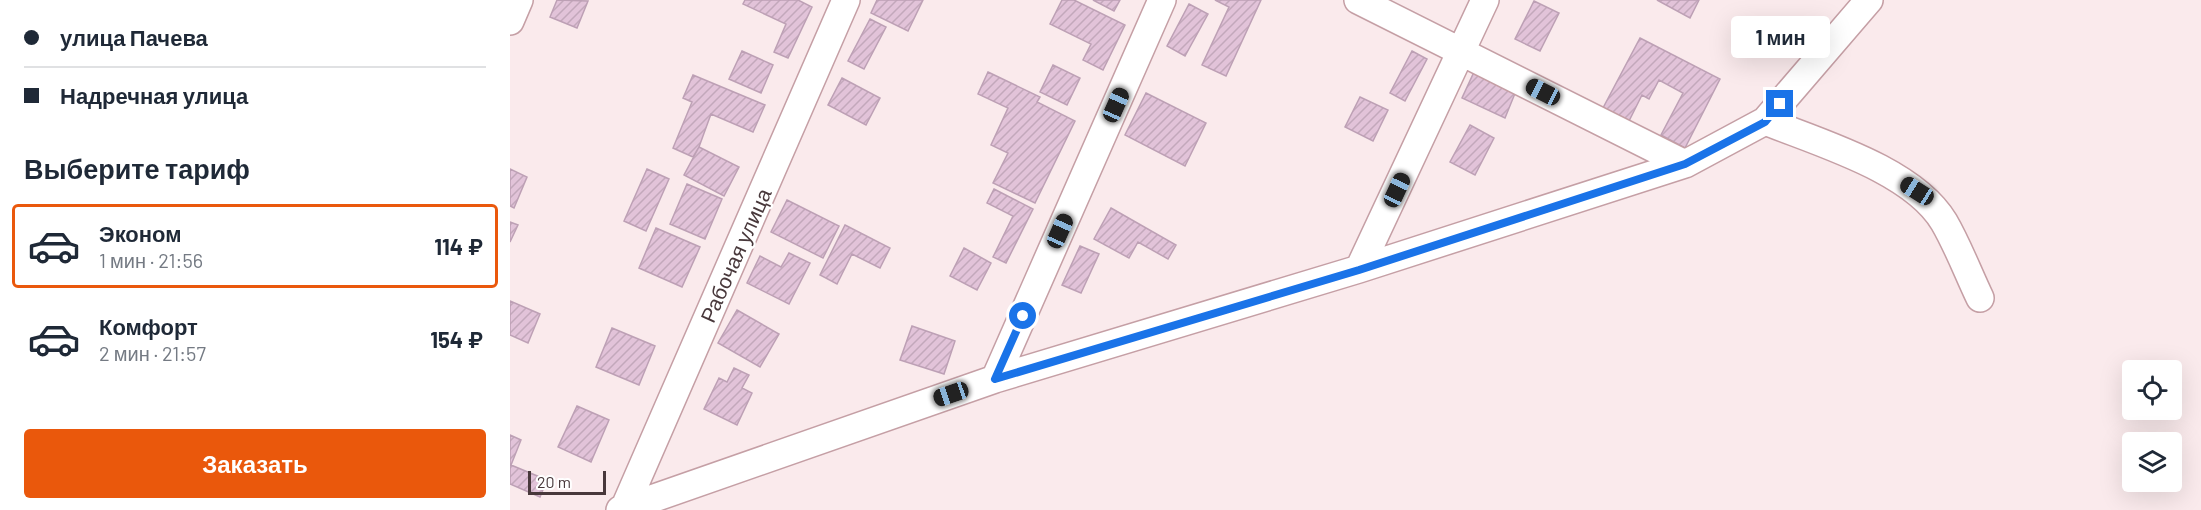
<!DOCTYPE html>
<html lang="ru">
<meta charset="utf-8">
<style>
body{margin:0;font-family:Barlow,sans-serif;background:#f6f6f7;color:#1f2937;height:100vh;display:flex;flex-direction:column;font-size:22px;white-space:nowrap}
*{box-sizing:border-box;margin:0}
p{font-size:20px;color:#747a83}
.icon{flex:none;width:33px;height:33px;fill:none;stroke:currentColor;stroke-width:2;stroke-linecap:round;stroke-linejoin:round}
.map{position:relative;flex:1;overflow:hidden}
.details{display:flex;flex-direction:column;background:#fff;width:510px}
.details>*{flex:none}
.hud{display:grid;align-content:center;height:132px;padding:0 24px;background:#fff}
.buttons{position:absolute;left:1612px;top:360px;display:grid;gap:12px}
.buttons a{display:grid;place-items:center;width:60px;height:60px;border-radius:6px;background:#fff;box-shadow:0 6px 24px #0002;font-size:30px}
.scale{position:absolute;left:18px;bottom:15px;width:78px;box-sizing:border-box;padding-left:6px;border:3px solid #48383b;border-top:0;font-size:16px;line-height:21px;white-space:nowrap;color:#48383b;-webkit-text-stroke:4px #fff;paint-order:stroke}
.end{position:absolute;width:27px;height:27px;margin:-14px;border:8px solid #1a73e8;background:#fff;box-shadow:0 0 0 3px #fff}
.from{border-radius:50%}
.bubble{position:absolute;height:42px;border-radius:6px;background:#fff;box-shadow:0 6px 24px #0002;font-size:20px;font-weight:700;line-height:42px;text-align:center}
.car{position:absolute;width:18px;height:36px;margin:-18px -9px;border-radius:8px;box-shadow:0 0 4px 2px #0007;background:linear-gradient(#222 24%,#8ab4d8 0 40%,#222 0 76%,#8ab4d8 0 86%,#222 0)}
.hud b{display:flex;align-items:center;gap:21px;height:57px;font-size:22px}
.hud b+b{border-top:2px solid #e0e1e3}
.hud i{width:15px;height:15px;background:#1f2937}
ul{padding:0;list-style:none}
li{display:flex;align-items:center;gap:18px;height:84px;margin:0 12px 9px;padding:0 12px;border:3px solid transparent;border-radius:6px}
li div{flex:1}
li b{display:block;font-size:22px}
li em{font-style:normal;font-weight:700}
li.on{border-color:#ea580c}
li>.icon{width:54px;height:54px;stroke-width:1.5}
h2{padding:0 24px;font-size:27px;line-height:72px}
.button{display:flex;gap:12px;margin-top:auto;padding:12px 24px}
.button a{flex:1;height:69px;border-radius:6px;background:#ea580c;color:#fff;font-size:24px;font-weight:700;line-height:69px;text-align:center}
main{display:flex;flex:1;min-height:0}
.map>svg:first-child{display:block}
</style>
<main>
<section class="details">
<div class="hud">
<b><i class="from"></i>улица Пачева</b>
<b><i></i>Надречная улица</b>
</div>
<h2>Выберите тариф</h2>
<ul>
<li class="on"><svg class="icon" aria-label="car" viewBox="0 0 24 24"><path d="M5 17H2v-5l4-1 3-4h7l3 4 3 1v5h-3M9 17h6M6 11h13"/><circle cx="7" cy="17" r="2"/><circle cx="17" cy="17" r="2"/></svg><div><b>Эконом</b><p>1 мин · 21:56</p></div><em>114 ₽</em></li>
<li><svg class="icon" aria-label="car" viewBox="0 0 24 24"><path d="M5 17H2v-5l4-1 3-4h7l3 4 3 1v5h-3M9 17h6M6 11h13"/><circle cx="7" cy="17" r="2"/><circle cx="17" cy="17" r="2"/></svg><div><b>Комфорт</b><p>2 мин · 21:57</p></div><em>154 ₽</em></li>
</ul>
<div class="button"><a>Заказать</a></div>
</section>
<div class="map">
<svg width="1691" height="510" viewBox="0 0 1691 510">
<defs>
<pattern id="building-hatch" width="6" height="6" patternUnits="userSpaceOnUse" patternTransform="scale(1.5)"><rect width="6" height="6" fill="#e2c3d9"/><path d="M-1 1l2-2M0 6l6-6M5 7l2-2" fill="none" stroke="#c3a8bb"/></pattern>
</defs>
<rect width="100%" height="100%" fill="#faeaec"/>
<path fill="url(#building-hatch)" stroke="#bda0b5" stroke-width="1.5" d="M47,0L78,1L67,28L40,17Z
M235,0H288L302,7L278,58L264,52L276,24L233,4Z
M367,0H413L398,31L361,13Z
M552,0H564L615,25L593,70L573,60L581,44L540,24Z
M583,0H610L604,11Z
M705,0H751L716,76L692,65L719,7Z
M1147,0H1189L1180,18Z
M1024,1L1049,13L1030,51L1005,39Z
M679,4L698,14L675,56L657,46Z
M360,19L376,27L354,69L338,61Z
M1130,38L1210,79L1175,148L1151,135L1173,93L1149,80L1139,99L1132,95L1119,121L1093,108Z
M232,51L263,65L251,93L219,79Z
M902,51L917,59L895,101L880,93Z
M543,65L570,78L557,105L530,92Z
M478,72L530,97L527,102L565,121L525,203L483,183L498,153L481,145L498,108L468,94Z
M964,72L1006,91L995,118L952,98Z
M183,75L255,105L243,132L201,114L189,147L183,157L163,148L182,102L173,98Z
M332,78L370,98L356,125L318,105Z
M636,93L696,123L675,166L615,135Z
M850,97L878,110L863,141L835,127Z
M960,125L984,138L965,175L940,162Z
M189,147L229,167L214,196L174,175Z
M0,169L17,177L4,208L0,206Z
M137,169L159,179L136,231L114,221Z
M177,184L212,199L195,239L160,224Z
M484,189L523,209L496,263L483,257L503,216L477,203Z
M277,200L329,226L313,258L261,232Z
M601,208L666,245L658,259L628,242L619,258L584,239Z
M0,222L8,225L0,242Z
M335,225L380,248L370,268L342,254L327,284L310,275Z
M146,228L190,247L172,287L129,268Z
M570,246L589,254L571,293L552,285Z
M454,248L481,263L467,290L440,276Z
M279,253L300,263L279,304L237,283L250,256L271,267Z
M0,301L30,314L18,343L0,335Z
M227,310L269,334L250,367L208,343Z
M402,326L445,341L434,374L390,360Z
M102,328L145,346L129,385L86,367Z
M224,368L239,375L232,388L242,393L227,425L194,409L209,378L217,382Z
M67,406L99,420L81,462L48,447Z
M0,435L11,440L1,465L37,480L30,497L0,484Z"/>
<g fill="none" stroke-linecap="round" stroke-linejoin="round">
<defs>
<path id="minor" d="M848,0L1175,164
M0,21L9,0
M1255,121C1310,143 1403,170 1434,222C1448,246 1458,273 1470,298
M849,269L975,0
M485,379L652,0
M114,509L336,0
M110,510L485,379L849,269L1175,164L1255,121L1359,0"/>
</defs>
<use href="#minor" stroke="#c59fa5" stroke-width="30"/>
<use href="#minor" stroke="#fff" stroke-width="27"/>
</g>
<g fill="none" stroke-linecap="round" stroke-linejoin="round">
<path stroke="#1a73e8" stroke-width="8" d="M513,316L485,379L849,270L1175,164L1255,122L1270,104"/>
</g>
<g text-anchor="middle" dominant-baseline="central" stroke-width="4.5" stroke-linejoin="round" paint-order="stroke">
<g font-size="21" fill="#48383b" stroke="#fff">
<text transform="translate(225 255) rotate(-66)">Рабочая улица</text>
</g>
</g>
</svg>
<div class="buttons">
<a><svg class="icon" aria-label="locate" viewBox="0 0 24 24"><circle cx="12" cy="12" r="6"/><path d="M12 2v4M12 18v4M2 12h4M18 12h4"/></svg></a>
<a><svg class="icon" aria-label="layers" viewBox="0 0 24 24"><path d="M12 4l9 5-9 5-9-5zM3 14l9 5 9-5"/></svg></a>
</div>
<div class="scale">20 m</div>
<i class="end from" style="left:513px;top:316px"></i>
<i class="end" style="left:1270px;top:104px"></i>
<div class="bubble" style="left:1221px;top:16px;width:99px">1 мин</div>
<i class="car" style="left:1033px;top:92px;rotate:297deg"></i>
<i class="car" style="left:606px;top:105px;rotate:24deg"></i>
<i class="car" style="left:887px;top:190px;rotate:25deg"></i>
<i class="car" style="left:1407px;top:191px;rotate:302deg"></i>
<i class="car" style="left:550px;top:231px;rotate:24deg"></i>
<i class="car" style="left:441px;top:394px;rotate:251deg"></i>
</div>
</main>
